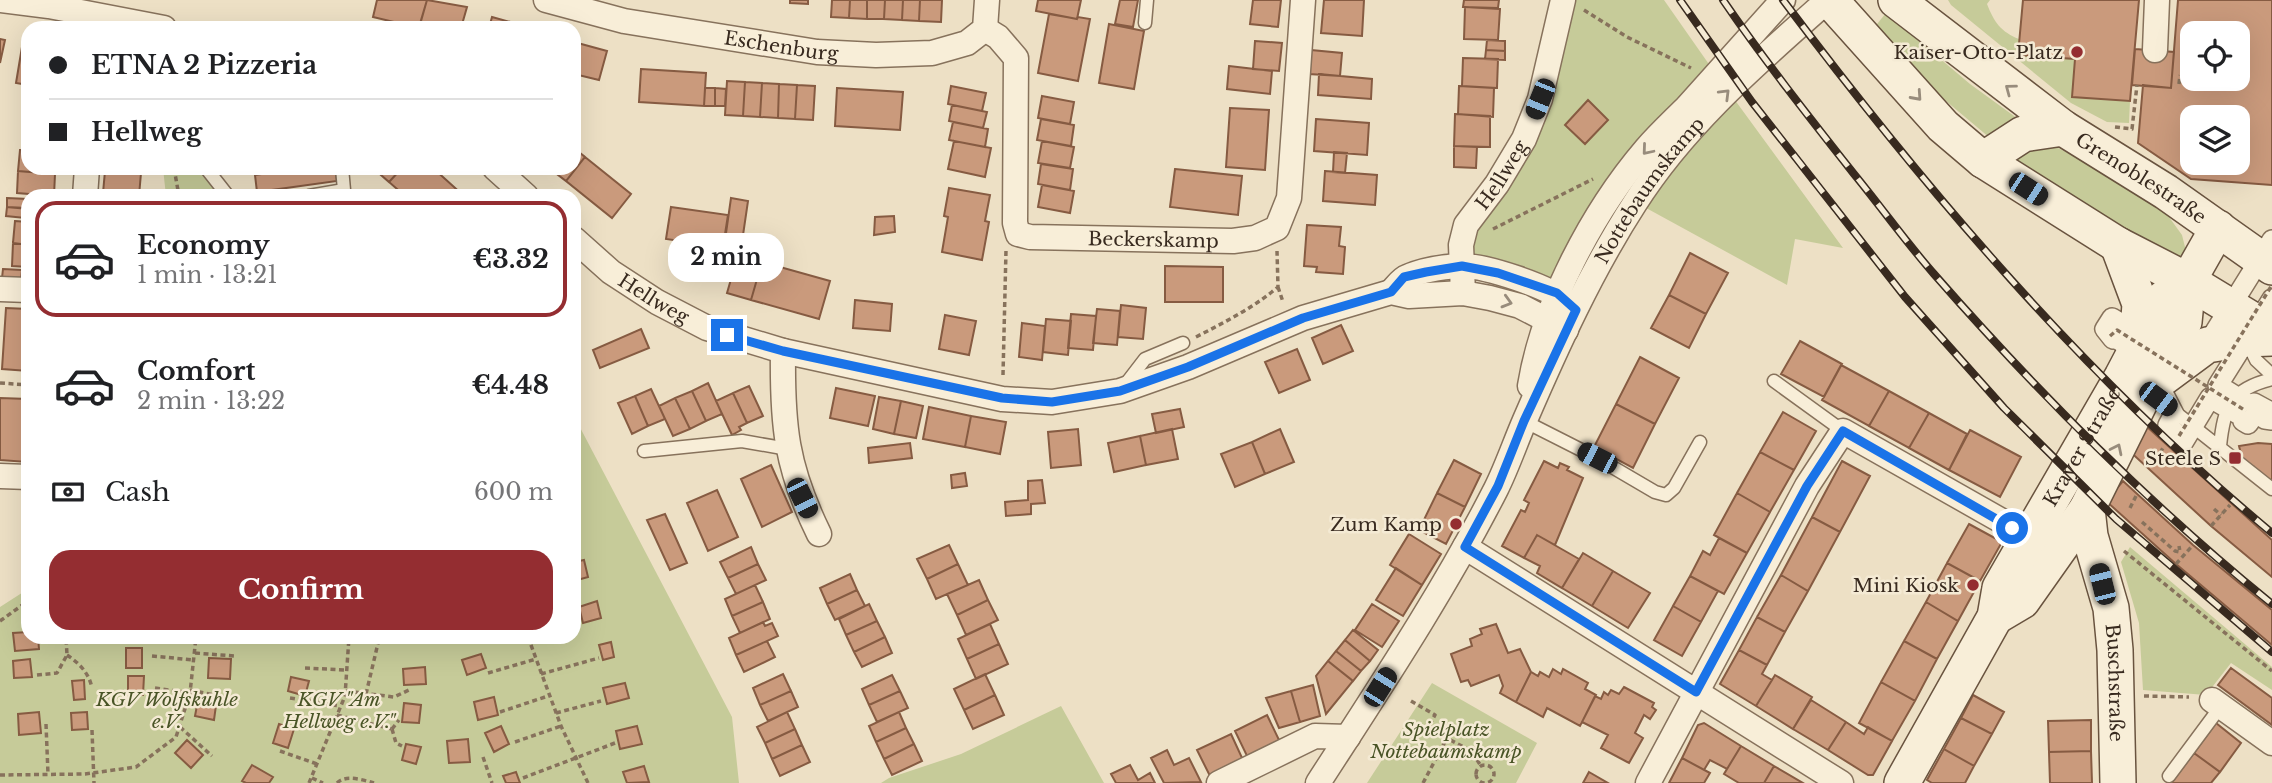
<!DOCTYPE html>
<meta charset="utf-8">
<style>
body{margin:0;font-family:"Libre Baskerville",serif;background:#f2f2f2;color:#202124;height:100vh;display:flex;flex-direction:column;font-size:26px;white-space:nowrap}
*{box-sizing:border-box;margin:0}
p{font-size:23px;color:#757577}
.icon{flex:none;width:38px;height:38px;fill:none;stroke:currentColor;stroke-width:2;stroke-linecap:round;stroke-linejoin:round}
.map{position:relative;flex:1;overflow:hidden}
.sheet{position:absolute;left:21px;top:189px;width:560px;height:455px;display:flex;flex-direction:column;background:#fff;border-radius:21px;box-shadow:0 7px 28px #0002}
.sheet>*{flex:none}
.top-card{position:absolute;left:21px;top:21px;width:560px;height:154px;border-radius:21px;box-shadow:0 7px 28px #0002;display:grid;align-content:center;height:154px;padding:0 28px;background:#fff}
.controls{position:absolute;left:2180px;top:21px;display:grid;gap:14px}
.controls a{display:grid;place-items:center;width:70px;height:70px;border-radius:14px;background:#fff;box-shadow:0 7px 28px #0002;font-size:35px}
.end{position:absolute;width:32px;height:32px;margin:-16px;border:9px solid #1a73e8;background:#fff;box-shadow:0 0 0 4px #fff}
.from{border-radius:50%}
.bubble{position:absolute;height:49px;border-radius:21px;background:#fff;box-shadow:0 7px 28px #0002;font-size:23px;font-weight:800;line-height:49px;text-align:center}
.car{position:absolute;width:21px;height:42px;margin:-21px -10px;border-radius:9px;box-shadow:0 0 5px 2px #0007;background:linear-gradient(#222 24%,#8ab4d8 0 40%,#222 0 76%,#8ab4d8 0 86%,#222 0)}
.top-card b{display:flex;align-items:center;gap:24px;height:66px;font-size:26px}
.top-card b+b{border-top:2px solid #e0e0e0}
.top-card i{width:18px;height:18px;background:#202124}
ul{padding:12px 0 0;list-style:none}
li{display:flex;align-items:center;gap:21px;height:116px;margin:0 14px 10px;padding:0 14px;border:4px solid transparent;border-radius:21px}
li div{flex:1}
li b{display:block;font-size:26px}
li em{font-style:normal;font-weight:800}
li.active{border-color:#942d31}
li>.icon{width:63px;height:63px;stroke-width:1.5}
.pay{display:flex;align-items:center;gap:18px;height:77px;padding:0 28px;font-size:26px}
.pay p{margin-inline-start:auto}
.primary-button{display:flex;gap:14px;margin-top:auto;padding:14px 28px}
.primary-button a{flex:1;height:80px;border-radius:21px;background:#942d31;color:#fff;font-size:28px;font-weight:800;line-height:80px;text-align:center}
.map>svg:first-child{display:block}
</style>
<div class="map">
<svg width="2272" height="783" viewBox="0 0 2272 783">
<rect width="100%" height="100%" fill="#ede0c5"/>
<path fill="#c6cb99" d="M1566,0H1664L1713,70L1576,307L1464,265L1462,246L1499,185Z
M1948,0H1990L1987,4C1994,22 2001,32 2019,39L2018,55L2075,59L2072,96L2130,101L2129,123L2107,122L2071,103L1951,5Z
M1886,13L1970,84L2058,148L2122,180L2161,206L2182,235L2186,251L2173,262L2028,170L1908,69L1873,29Z
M1729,92L1843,248L1795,239L1787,285L1637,203Z
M163,168H202L228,196H166Z
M574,416L732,717L739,783H0V607L28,589V637H574Z
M2130,547L2272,667V690L2231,663L2206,695L2143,690L2139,623L2121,562Z
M1432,683L1537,743L1516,783H1367Z
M1061,706L1104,783H881L889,778L961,754Z"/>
<path fill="#ca9a7c" stroke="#865b42" stroke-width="2" fill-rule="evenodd" d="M377,0H427L419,28L373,17Z
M427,0L467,7L461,28L419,27Z
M790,0H808V4L790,3Z
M832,0H850L849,18L831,17Z
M850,0H867V19L849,18Z
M867,0H885L884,19H867Z
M885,0H903L902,20L884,19Z
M903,0H920L919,21L902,20Z
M920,0H942L941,22L919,21Z
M1038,0H1081L1077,19L1036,11Z
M1120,0H1138L1133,27L1115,24Z
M1253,0H1281L1278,27L1250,24Z
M1324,0H1364L1362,36L1321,33Z
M1464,0H1499L1498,8L1463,7Z
M2023,0H2139L2130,101L2072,97L2075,59L2018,55Z
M2178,0H2272V185L2191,179L2138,143L2143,85L2171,88ZM2193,33H2238V79H2193ZM2193,117H2238V163H2193Z
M1465,7L1500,9L1498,40L1464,39Z
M1049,14L1077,19L1078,17L1090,19L1078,81L1038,73Z
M492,17L532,28H489Z
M1109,24L1144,31L1134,89L1099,83Z
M0,39L5,40L0,63Z
M1487,40L1505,41V51L1486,50Z
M23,41L28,42V85L16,83Z
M1255,41L1282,43L1279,71L1253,69Z
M574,42L607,51L599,80L574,74Z
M2135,49L2174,52L2171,88L2132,85Z
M1311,50L1342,53L1340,76L1309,74Z
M1486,50L1505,51V60L1485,59Z
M1463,58L1498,59L1497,88L1462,86Z
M1229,66L1272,71L1270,94L1227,89Z
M641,69L706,73L704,106L639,102Z
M1319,74L1372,79L1371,99L1318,95Z
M727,81L745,82L743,116L725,115Z
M745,82L762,83L760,117L743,116Z
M762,83L779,84L778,118L760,117Z
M779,84L797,85L795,119L778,118Z
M797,85L815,86L813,120L795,119Z
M951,86L986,93L982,111L948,104Z
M1459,86L1494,88L1493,117L1458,114Z
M705,88H715V106H704Z
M715,88L726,89L725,106H715Z
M837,88L903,92L900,130L835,126Z
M1042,96L1074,102L1070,124L1038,118Z
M1588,100L1608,120L1585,144L1565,125Z
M952,105L987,112L983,128L949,121Z
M1230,108L1269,110L1265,170L1226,167Z
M1455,114L1490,116V147L1454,146Z
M1041,119L1074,125L1071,146L1037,140Z
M1316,119L1369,123L1367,155L1314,151Z
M953,122L988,129L985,147L949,140Z
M954,141L991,148L985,177L948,169Z
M1042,141L1074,147L1070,168L1038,163Z
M1454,146L1477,147L1476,168L1454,167Z
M574,148L585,157L566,181L549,168H574Z
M20,150H28V168H56L55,174L18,171Z
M1334,152L1347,153L1345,173L1333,172Z
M585,157L631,194L612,218L566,181Z
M1041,164L1073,169L1070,190L1038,184Z
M105,168H141V173L105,171Z
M302,168H335L337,181L257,192L255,175Z
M373,168H402L389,182Z
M402,168H433L464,196H405L389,182Z
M1175,169L1242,176L1238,215L1170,207Z
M18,171L55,174L54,196L17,193Z
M105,171L141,173L139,196L103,193Z
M1325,171L1377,175L1375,205L1323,201Z
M1042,185L1074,191L1070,213L1038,207Z
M949,188L990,195L985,221L989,222L982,260L942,252L948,217L944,216Z
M7,198L28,199V209L7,207Z
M731,198L748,201L742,242L725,240Z
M7,207L26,208L25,218L6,216Z
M671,207L728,215L723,247L666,239Z
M894,216L895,232L874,235L875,217Z
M15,221L28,222V245L13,243Z
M1307,225L1341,227L1339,246L1345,247L1343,274L1316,272L1317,267L1304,266Z
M13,243L28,245V267L12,266Z
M1690,253L1728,273L1706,314L1669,295Z
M738,255L762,262L751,300L727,293Z
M762,262L830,281L819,319L751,300Z
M1165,266L1223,267V302H1165Z
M3,269L22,270L21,280L2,278Z
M1669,295L1706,314L1689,348L1651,328Z
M855,300L892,304L890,331L853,328Z
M1121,305L1146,308L1143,339L1118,337Z
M6,308L28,309V371L2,369Z
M1097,309L1120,311L1117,345L1093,343Z
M1071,314L1096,316L1093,350L1068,348Z
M945,315L976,321L969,355L939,349Z
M1046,319L1071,321L1068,355L1043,352Z
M1022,323L1045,326L1042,360L1019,357Z
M1341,325L1353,351L1323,364L1312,338Z
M641,329L649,348L600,368L593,350Z
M1800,341L1842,364L1824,397L1781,374Z
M1297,349L1310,380L1279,393L1265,362Z
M1640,357L1679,378L1655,424L1616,404Z
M1841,365L1889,391L1869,426L1822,400Z
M708,383L722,414L706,421L692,391Z
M749,386L763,416L747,423L733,393Z
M836,388L875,396L868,426L830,418Z
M651,389L665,419L648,426L635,396Z
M692,391L706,421L690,429L675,398Z
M1889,391L1929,413L1909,448L1869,426Z
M733,393L747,423L739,427L741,430L732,435L716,401Z
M635,396L648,426L632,434L618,403Z
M879,397L901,401L894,434L873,429Z
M0,398L28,399L27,462L0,460Z
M675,398L690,429L673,436L659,406Z
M901,401L923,406L916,438L894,434Z
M1616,404L1655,424L1633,468L1594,447Z
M929,407L971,416L965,447L923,439Z
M1180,409L1184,427L1156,433L1152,414Z
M1783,412L1816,431L1794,470L1760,452Z
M1929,413L1967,434L1949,470L1909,448Z
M971,416L1006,422L1000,454L965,447Z
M2145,425L2272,540V577L2211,526L2125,447Z
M1078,429L1081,465L1051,468L1048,432Z
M1172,429L1178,459L1146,465L1140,436Z
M1280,429L1294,462L1265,474L1252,442Z
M1970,430L2021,457L2000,497L1949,470Z
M1140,436L1146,465L1114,472L1108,443Z
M1252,442L1265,474L1235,487L1221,454Z
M910,443L912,458L869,463L868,448Z
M2258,443L2272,444V490L2255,478L2254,467L2245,469L2239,446Z
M1760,452L1794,470L1770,512L1737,493Z
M1454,460L1481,474L1465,507L1437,493Z
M1544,461L1558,468L1560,463L1569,467L1567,470L1583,478L1555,545L1537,535L1524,558L1502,546L1521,510L1525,512L1529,503L1524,500Z
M1842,461L1870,476L1840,532L1812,517Z
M771,465L792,512L762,527L741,479Z
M965,473L967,486L952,488L951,475Z
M1042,480L1045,503L1031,504V514L1006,516L1005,502L1028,500V481Z
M2123,481L2193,545L2272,610V645L2176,564L2106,501Z
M717,490L738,537L708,551L687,503Z
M1437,493L1465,507L1446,544L1419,530Z
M1737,493L1770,512L1747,553L1714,535Z
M665,514L687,563L670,570L647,520Z
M1812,517L1840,532L1808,591L1781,575Z
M1969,524L2002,542L1980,581L1947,563Z
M1409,534L1441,554L1422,585L1390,565Z
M1537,535L1579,559L1562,588L1537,573L1540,566L1524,558Z
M1719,538L1747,553L1724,594L1690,576L1703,551L1710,555Z
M949,545L958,564L927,579L917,559Z
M751,547L758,564L728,578L720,562Z
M1583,553L1613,571L1592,606L1562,588Z
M584,560L588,577L574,581V562Z
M1947,563L1980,581L1958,621L1926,602Z
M758,564L766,580L736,594L728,578Z
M958,564L968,585L936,599L927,579Z
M1396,568L1422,585L1403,616L1376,600Z
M1613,571L1650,593L1628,628L1592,606Z
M850,574L857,590L827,604L820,588Z
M1781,575L1808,591L1785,632L1757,617Z
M1690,576L1718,591L1701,622L1673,606Z
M979,580L988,600L957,615L947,594Z
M755,585L763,602L732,616L725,599Z
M857,590L865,606L835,620L827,604Z
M988,600L998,620L966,635L957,615Z
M597,601L601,618L583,623L579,607Z
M763,602L770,619L740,633L732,616Z
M1926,602L1958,621L1937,659L1904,641Z
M869,604L877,621L846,635L839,619Z
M1372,604L1399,621L1382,647L1355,630Z
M1673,606L1701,622L1682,656L1654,640Z
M1757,617L1785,632L1767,665L1739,650Z
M877,621L885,637L854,652L846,635Z
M763,622L765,626L772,623L778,636L736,655L729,638Z
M990,624L999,644L967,659L958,639Z
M1496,624L1508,653L1520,649L1531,672L1516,702L1500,693L1503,686L1499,675L1471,686L1468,680L1461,682L1451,654L1472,646L1470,639L1482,634L1480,629Z
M1353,630L1378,650L1370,661L1345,640Z
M28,632V637H38L39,649L15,651L13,633Z
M295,637H314V641L295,640Z
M402,637H419V641L403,642Z
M885,637L892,653L862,667L854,652Z
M1345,640L1370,661L1361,671L1336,651Z
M767,641L775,657L744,672L736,655Z
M1904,641L1937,659L1915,701L1881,682Z
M611,642L614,657L603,660L599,645Z
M999,644L1008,664L976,679L967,659Z
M126,648H142V668H126Z
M1739,650L1767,665L1762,674L1772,680L1756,706L1720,684Z
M1336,651L1361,671L1353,681L1328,661Z
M481,654L486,668L467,675L462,660Z
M209,658L231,659L230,679L208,678Z
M30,659L32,677L14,678L13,661Z
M1328,661L1353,681L1326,714L1316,676Z
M425,667L426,684L404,685L403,669Z
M2231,668L2272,698V725L2218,685Z
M1553,669L1561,674L1563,669L1588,683L1585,689L1596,695L1580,726L1547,708L1543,717L1516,702L1531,672L1538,676L1540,672L1549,677Z
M783,674L791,691L760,705L753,688Z
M985,674L995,695L964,710L954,689Z
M892,675L900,691L869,705L862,689Z
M1775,675L1812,697L1793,729L1756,706Z
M128,676H144L143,695L128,694Z
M291,677L309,681L305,696L288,691Z
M84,680L85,699L74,700L72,681Z
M1881,682L1915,701L1892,741L1859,723Z
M625,683L629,698L607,704L603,688Z
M1313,685L1320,716L1300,722L1291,691Z
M1624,687L1654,703L1652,707L1656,710L1650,719L1644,715L1635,733L1643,738L1629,763L1601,748L1608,735L1582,722L1595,696L1601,699L1604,692L1608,695L1611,690L1619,694Z
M791,691L798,707L768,721L760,705Z
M900,691L908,708L877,722L869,705Z
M1291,691L1300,722L1279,728L1266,698Z
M199,695L217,698L214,720L195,716Z
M995,695L1004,715L973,729L964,710Z
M1973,695L2004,712L1992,734L1961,718Z
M494,697L498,715L478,720L474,702Z
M1811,700L1846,722L1828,750L1793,729Z
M404,703L421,705L419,723L402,722Z
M39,712L41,733L19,735L18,714Z
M87,712L88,729L72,730L71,713Z
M787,712L795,729L765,743L757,727Z
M899,712L906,728L876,742L869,726Z
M1267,715L1280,742L1248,758L1235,731Z
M1961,718L1992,734L1974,766L1944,749Z
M2091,720V751L2049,752L2048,721Z
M1846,722L1864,734L1868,727L1892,741L1873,775H1868L1828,750Z
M1704,723L1741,746L1727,769L1710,760L1704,770L1682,758L1698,725Z
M2216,723L2241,743L2220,772L2194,753Z
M279,724L294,729L288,748L273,743Z
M501,726L509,744L494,752L485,733Z
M637,726L642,744L620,749L616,731Z
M906,728L914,744L884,759L876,742Z
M795,729L802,745L772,759L765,743Z
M1231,734L1243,760L1210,776L1197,750Z
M468,739L470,762L449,763L447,741Z
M187,740L203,755L191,768L175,753Z
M406,744L421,747L416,764L402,760Z
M914,744L922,761L892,775L884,759Z
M802,745L810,762L780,776L772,759Z
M1741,746L1774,766L1764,783H1739L1724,774Z
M1944,749L1974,766L1965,783H1932L1927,780Z
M1167,750L1174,765L1189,758L1201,782L1164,783L1151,758Z
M2091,751L2092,783H2050L2049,752Z
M2194,753L2220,772L2211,783H2171Z
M1682,758L1710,773L1704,783H1669Z
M252,765L273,777L269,783H246L242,781Z
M1130,765L1138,780L1150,773L1155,783H1116L1111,774Z
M644,766L649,782L627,783L623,772Z
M1774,766L1803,783H1764Z
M516,772L520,783H506L503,776Z
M1589,772L1608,783H1583Z"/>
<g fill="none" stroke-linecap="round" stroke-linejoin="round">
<defs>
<path id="service" d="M1145,23L1147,0
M206,168L228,196
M309,196L344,190L342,168
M2247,342L2256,360L2272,375
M1774,381L1843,431
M1125,385L1145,359L1183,343
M2171,409L2272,489
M1524,421L1597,458L1655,492L1666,495L1674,488L1700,442
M2220,446C2224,406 2231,389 2272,379
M644,451L742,441L788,449
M2169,776L2221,706"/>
<path id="pedestrian" d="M2144,337L2112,318L2105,329L2113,339L2115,338L2144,356L2174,414L2168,425L2184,441L2210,398L2243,417V421L2248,424L2256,413L2265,419L2272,420
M2206,346L2272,240
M2269,411L2254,403L2250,405L2218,385L2272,299"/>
<g id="minor">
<path d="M0,0L49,6L164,28"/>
<path id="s1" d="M546,0L624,21L817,52L876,55L932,53L967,43L985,29L987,0"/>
<path id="s2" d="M985,29L998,37L1016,58L1015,223L1018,234L1030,237L1233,241L1255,238L1277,228L1289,198L1303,0"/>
<path d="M2155,50L2157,0"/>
<path d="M495,168L526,196"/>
<path d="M85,196L87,168"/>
<path id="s3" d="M574,239L611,272L657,302L707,328L783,351L1002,399L1052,402L1120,391L1188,367L1303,318L1391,292L1409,296L1463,293L1490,298L1520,306L1566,330"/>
<path d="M0,289L28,290"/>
<path d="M1391,292C1396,287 1401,279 1407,277C1422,270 1444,267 1460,266C1485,265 1550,287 1568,303"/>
<path id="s4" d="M1463,293L1461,245L1466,225L1497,184L1524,139L1540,99L1563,0"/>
<path d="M783,351C782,425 786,467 819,534"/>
<path d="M1530,386C1543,305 1593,211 1646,149C1659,134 1673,121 1687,107C1719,71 1751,36 1783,0"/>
<path d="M0,476L28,477"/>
<path d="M1465,547L1841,783"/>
<path d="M2212,700L2272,743"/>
<path d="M1219,783L1315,736L1348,737"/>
<path id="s5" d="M1318,783C1380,687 1444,591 1496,489C1507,467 1515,443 1525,420C1557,346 1591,271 1635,203C1685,124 1758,62 1828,0"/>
<path d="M1648,783L1807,486L1843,431L2030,537L2034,553"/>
</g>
<g id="secondary">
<path d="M1830,0L1943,126L1983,160L2118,245L2188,281L2272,332"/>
<path id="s6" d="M1896,0L2063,128L2166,192L2272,267"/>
<path d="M1983,160L2023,134L2063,128"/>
<path d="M2118,245L2140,304L2137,345"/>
<path d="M2157,382L2207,345L2245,339L2272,338"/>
<path id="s7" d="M2087,509L2090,536L2111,608L2115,650L2118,783"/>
<path d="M1995,617L2022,601L2087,509L2146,390L2184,322L2188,281"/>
<path id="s8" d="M1902,783L1995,617L2000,588L2122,377L2163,299L2188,281L2218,228"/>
</g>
</defs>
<use href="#service" stroke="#87725c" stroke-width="15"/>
<use href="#pedestrian" stroke="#87725c" stroke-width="22"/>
<use href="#minor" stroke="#87725c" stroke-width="27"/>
<use href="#secondary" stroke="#69533f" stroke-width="38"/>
<path stroke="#87725c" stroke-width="3.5" stroke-dasharray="5 3.5" stroke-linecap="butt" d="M1584,10L1627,37L1691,68
M2179,84L2180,75
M2187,84L2189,66
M2115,127L2132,129L2137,85
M174,168L179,196
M1493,229L1593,179
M1278,287L1283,302
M1196,337C1225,322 1253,308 1278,287L1277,251
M1003,375L1006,250
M0,383L28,385
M2156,460L2164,446
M2130,508L2137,494
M2214,509L2221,515
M2142,522L2175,551L2180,552L2179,546
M2211,526L2230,505
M2124,551L2272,671
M2176,564L2193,545
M574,619L577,618
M0,621L28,601
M528,637L561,726L588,783
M41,640L66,638
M468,640L478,637
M195,653L235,656
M67,655C79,663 89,673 92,688
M152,656L194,660
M305,668L346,670
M488,673L536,659
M541,674L599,658
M37,675L57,673L67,655L66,637
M155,688L190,693
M190,690L228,698
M346,691L394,697L409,690
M366,694L379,639L395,637
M2144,696L2189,697
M290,698L340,706
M1411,701L1435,715L1428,728L1471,751L1481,766
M500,712L548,696
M556,713L601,701
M337,715L392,729
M46,724L48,774
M180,727L212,756
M392,729L396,743L402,746
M392,729L399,720
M92,730L94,783
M515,742L561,726
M280,751L317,764
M483,757L492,783
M1476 774a9 9 0 1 1 18 0a9 9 0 1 1-18 0Z
M0,775L85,774L136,767L176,737L190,693L196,637
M312,778L323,783
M523,778L615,743
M309,783L345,696L349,637
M337,783C346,774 363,780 374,783
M1423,783L1447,738"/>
<use href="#service" stroke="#f8eed8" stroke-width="12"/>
<use href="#pedestrian" stroke="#f8eed8" stroke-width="19"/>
<use href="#minor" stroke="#f8eed8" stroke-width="24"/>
<use href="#secondary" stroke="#f8eed8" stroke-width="35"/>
<defs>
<path id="rail" d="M1680,0L1752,102L1905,297L2004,408L2116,519L2272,652
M1723,0C1764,60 1809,117 1854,174C1881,207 1906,242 1934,274C2038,393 2149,504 2272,604
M1783,0C1928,193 2086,378 2272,533"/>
</defs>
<use href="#rail" stroke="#382a1f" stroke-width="8"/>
<use href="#rail" stroke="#f4ead4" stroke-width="5" stroke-dasharray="16" stroke-linecap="butt"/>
<path stroke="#87725c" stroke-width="3.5" stroke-dasharray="5 3.5" stroke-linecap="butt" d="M2110,336L2117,330L2246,411
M2179,436L2272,285"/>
</g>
<defs><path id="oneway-chevron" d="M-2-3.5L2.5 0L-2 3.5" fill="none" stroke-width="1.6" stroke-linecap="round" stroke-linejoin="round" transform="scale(1.75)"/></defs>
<g stroke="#988c7c">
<use href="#oneway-chevron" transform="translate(2010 89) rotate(-143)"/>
<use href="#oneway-chevron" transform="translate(1725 94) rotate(-45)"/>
<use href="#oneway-chevron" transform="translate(1917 96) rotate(48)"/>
<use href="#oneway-chevron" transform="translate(1647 150) rotate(130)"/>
<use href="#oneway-chevron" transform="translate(1507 302) rotate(16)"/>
<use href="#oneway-chevron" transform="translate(2117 449) rotate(-64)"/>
</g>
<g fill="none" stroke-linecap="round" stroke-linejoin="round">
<path stroke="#1a73e8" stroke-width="9" d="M727,335L783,351L1002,398L1052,402L1120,391L1188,367L1303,318L1391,292L1404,277L1426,272L1462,266L1498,273L1557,293L1576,310L1524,421L1498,486L1465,547L1696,692L1807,486L1843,431L2012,528"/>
</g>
<g fill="#942d31" stroke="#f4ead4" stroke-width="2.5">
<circle cx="2077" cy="52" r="7"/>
<rect x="2228" y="451" width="14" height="14" rx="3.5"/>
<circle cx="1456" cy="524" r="7"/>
<circle cx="1973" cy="585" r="7"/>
</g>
<g text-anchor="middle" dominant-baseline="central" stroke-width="5" stroke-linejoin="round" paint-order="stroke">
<g font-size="19" fill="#382a1f" stroke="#f4ead4">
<text stroke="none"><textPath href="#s1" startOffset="240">Eschenburg</textPath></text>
<text stroke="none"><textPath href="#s4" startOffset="130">Hellweg</textPath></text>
<text stroke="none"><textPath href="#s6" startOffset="303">Grenoblestraße</textPath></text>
<text stroke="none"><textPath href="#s5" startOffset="681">Nottebaumskamp</textPath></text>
<text stroke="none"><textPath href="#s2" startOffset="355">Beckerskamp</textPath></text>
<text stroke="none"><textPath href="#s3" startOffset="100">Hellweg</textPath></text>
<text stroke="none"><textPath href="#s8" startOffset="383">Krayer Straße</textPath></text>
<text stroke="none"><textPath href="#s7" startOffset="177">Buschstraße</textPath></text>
</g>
<g font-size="19" fill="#382a1f" stroke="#f4ead4" text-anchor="end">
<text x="2063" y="52">Kaiser-Otto-Platz</text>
<text x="2221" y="458">Steele S</text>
<text x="1442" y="524">Zum Kamp</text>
<text x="1959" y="585">Mini Kiosk</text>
</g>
<g font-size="19" font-style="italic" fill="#495426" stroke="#f4ead4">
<text x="167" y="699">KGV Wolfskuhle<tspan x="167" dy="22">e.V.</tspan></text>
<text x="339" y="699">KGV "Am<tspan x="339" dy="22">Hellweg e.V."</tspan></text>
<text x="1446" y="729">Spielplatz<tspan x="1446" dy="22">Nottebaumskamp</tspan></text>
</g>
</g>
</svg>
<div class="controls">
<a><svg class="icon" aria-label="locate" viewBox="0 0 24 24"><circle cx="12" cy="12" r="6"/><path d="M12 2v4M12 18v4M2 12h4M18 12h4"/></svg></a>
<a><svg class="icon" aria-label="layers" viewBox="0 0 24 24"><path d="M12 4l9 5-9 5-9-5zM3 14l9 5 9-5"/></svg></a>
</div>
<i class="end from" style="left:2012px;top:528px"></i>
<i class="end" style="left:727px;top:335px"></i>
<div class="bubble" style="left:668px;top:233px;width:116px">2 min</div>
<i class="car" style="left:1540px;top:99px;rotate:202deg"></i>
<i class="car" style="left:2028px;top:189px;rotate:123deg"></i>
<i class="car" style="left:2158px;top:399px;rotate:127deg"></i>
<i class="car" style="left:1597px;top:458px;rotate:297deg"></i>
<i class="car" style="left:802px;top:498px;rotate:154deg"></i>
<i class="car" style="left:2102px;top:584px;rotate:346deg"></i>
<i class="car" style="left:1380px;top:687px;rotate:32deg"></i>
<div class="top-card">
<b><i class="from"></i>ETNA 2 Pizzeria</b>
<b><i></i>Hellweg</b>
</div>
<section class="sheet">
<ul>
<li class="active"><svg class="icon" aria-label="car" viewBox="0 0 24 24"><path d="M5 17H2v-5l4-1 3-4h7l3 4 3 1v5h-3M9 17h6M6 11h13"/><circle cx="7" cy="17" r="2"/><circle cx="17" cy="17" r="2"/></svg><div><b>Economy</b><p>1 min · 13:21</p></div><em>€3.32</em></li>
<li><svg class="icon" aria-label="car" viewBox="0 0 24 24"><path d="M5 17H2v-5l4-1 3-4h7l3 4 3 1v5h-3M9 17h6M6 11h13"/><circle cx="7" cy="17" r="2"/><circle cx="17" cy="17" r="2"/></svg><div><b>Comfort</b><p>2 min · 13:22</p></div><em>€4.48</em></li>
</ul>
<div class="pay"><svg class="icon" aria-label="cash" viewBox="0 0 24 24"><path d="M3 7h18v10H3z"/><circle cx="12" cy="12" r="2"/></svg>Cash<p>600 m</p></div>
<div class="primary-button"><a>Confirm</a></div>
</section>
</div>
